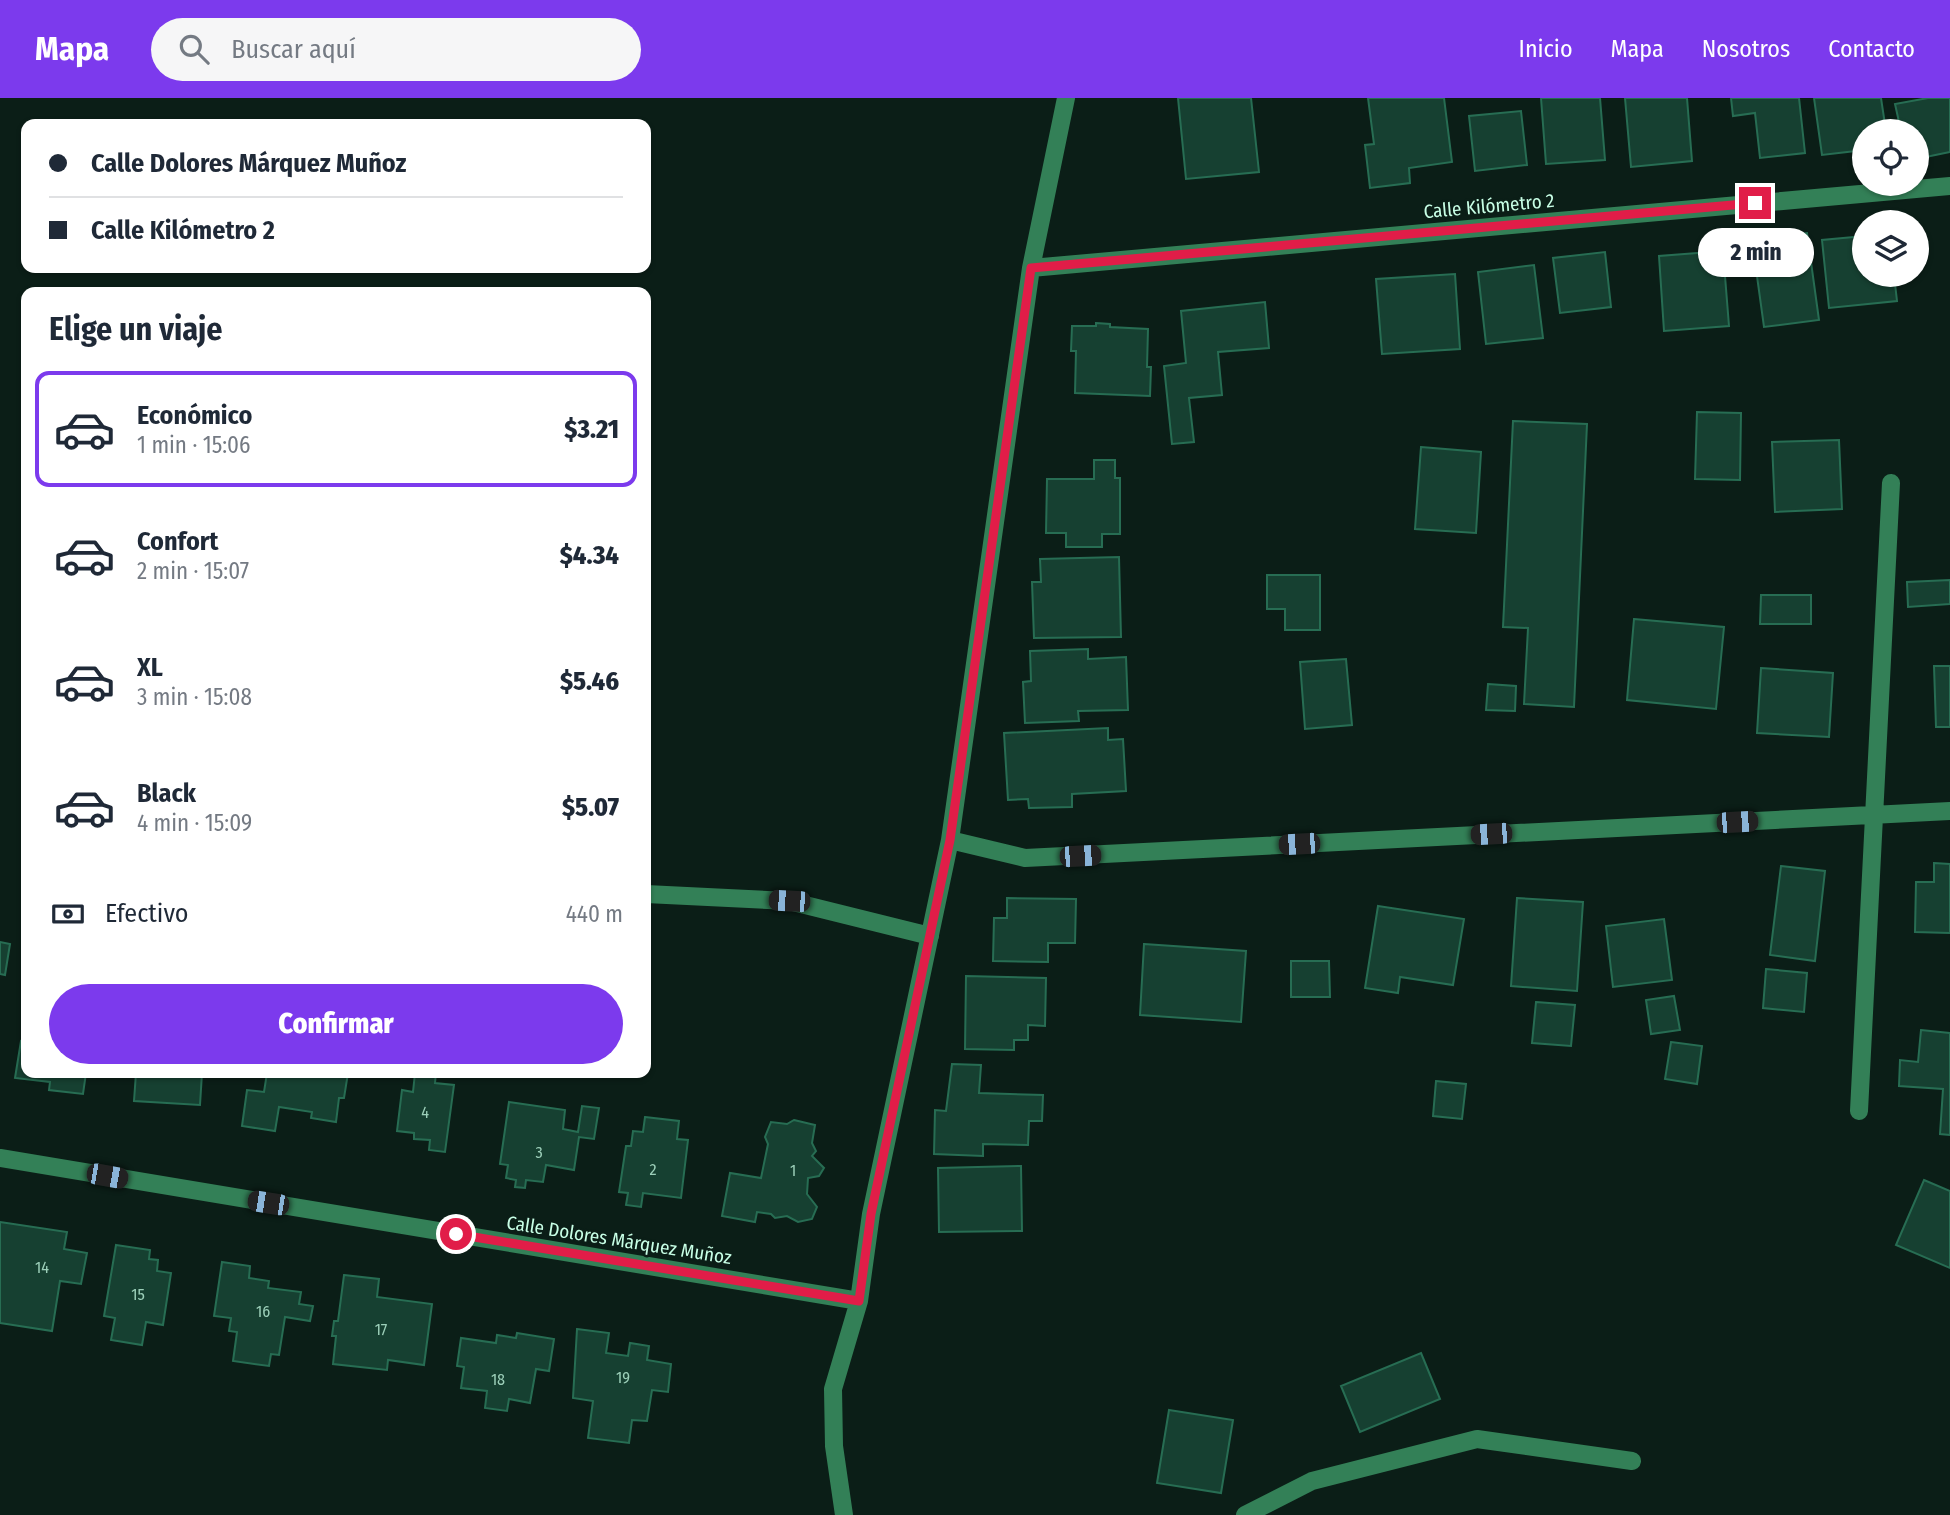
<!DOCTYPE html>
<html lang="es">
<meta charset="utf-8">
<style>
body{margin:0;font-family:"Fira Sans Condensed",sans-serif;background:#f6f6f7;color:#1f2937;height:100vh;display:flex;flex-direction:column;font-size:26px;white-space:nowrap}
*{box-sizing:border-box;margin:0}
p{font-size:23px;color:#747a83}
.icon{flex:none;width:38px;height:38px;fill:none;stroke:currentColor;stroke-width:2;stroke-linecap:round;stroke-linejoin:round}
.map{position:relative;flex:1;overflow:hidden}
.side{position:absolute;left:21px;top:189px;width:630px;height:791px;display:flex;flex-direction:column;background:#fff;border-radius:14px;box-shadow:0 2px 5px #0004}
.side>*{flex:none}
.hud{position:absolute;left:21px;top:21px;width:630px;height:154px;border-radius:14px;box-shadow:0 2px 5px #0004;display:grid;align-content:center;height:154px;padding:0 28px;background:#fff}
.buttons{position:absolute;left:1852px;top:21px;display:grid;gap:14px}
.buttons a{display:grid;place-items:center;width:77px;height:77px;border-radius:50%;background:#fff;box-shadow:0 2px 5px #0004;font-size:35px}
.end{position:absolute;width:32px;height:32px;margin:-16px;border:9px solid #e11d48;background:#fff;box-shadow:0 0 0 4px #fff}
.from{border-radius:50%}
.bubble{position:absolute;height:49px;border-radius:24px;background:#fff;box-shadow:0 2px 5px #0004;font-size:23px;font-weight:800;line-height:49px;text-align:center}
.car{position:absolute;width:21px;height:42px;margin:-21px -10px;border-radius:9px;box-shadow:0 0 5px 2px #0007;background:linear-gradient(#222 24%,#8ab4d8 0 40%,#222 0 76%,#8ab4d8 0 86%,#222 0)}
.hud b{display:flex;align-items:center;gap:24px;height:66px;font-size:26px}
.hud b+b{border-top:2px solid #e0e1e3}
.hud i{width:18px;height:18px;background:#1f2937}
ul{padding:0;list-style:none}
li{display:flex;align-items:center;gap:21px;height:116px;margin:0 14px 10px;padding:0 14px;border:4px solid transparent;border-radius:14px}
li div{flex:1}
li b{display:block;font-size:26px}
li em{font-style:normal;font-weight:800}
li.selected{border-color:#7c3aed}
li>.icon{width:63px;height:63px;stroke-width:1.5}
h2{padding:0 28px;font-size:32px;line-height:84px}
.pay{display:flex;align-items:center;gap:18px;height:77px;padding:0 28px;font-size:26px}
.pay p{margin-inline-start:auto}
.primary-button{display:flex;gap:14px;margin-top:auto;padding:14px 28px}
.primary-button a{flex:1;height:80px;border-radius:42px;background:#7c3aed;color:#fff;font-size:28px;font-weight:800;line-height:80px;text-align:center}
header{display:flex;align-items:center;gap:42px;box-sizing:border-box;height:98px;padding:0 35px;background:#7c3aed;color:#fff}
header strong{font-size:33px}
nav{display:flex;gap:38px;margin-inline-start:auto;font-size:24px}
.search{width:490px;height:63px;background:#f6f6f7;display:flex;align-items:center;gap:18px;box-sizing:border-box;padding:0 24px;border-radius:38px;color:#747a83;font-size:26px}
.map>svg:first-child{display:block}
</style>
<header>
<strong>Mapa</strong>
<div class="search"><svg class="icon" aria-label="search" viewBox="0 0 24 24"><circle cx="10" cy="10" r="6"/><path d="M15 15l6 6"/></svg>Buscar aquí</div>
<nav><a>Inicio</a><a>Mapa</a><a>Nosotros</a><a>Contacto</a></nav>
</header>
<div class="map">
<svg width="1950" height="1417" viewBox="0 0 1950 1417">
<rect width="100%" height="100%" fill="#0b1e17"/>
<path fill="#164031" stroke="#276d53" stroke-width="2" d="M1178,0H1251L1259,74L1186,81Z
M1368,0H1444L1452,64L1409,70L1410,85L1370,90L1365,47L1374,46Z
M1541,0H1600L1605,62L1546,66Z
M1625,0H1687L1692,63L1631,69Z
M1731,0H1799L1805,55L1760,60L1755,15L1733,18Z
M1814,0H1881L1886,33H1864V52L1822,57Z
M1928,0H1950V54L1916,61V33H1901L1895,6Z
M1521,13L1527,67L1475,73L1469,18Z
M1807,135L1819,222L1764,229L1752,142Z
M1864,138V177H1894L1897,203L1829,210L1822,142Z
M1723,153L1729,228L1664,233L1659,158Z
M1605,154L1611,209L1560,215L1553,160Z
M1534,167L1543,240L1486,246L1478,174Z
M1455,176L1460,251L1382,256L1376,181Z
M1265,204L1269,250L1218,254L1222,297L1189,300L1194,344L1172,346L1164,268L1186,265L1181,213Z
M1096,225L1110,226V229L1148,231L1147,269H1151L1150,298L1075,295L1076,253H1071L1072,228H1096Z
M1697,314L1741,315L1740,382L1695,381Z
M1513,323L1587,326L1574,609L1524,606L1528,530L1503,529Z
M1839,342L1842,411L1775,414L1772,344Z
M1421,349L1481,354L1476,435L1415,431Z
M1094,362H1115V380H1120V436H1102V449H1066V435H1046L1047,381H1094Z
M1119,459L1121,539L1034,540L1032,484H1041L1040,461Z
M1267,477H1320V532H1285V511H1267Z
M1950,482V506L1908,509L1907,484Z
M1761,497H1811V526H1760Z
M1634,521L1724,529L1716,611L1627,602Z
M1088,551V561L1126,559L1128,612L1078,613L1079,623L1025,625L1023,584L1031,583L1030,553Z
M1346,561L1352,627L1305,631L1300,564Z
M1934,568H1950V629H1936Z
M1761,570L1833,575L1829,639L1757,635Z
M1488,586L1516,588L1515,613L1486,612Z
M1108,630V642L1123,641L1126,693L1072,696V709L1029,710L1028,701L1008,702L1004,635Z
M1934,765L1950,766V835L1915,834L1916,784H1934Z
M1781,768L1825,773L1815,863L1770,857Z
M1007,800L1076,801L1075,845H1048V864L993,863L994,820H1007Z
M1517,800L1583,804L1577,893L1511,888Z
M1378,808L1464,821L1453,887L1400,879L1398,895L1365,890Z
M1664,821L1672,882L1613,889L1606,828Z
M0,844L10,846L5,877L0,876Z
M1144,846L1246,853L1241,924L1140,917Z
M1291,863H1329L1330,899H1291Z
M1766,871L1807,875L1804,914L1763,910Z
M966,878L1046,880L1045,928L1028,927V942H1014V952L965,951Z
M1674,898L1680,932L1651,936L1646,902Z
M1536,904L1575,907L1571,948L1532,945Z
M1921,932L1950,935V1037L1940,1036L1943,991L1899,988L1900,962L1918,964Z
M21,943L26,944V975H86L83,996L49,992L50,984L15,980Z
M1671,944L1702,948L1697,986L1665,981Z
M952,966L981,967L979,995L1043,997L1042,1023H1029L1028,1047L983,1046V1058L934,1056L935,1012L946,1013Z
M136,975H202L200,1007L134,1003Z
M267,975H348L344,1000H339L336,1024L311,1020L312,1014L279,1009L275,1033L242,1028L247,992L264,994Z
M415,975H436L435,985L454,987L445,1054L429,1052L430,1042L414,1041V1035L397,1033L402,992L413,994Z
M1436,983L1466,986L1462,1021L1433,1018Z
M509,1004L565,1012L563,1031L578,1034L582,1008L599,1010L594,1041L579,1039L574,1072L546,1067L543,1084L526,1082L525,1090L515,1089L516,1082L506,1080L508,1067L500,1066Z
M645,1019L679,1023L677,1041L688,1042L681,1100L643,1095L641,1109L626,1107L628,1095L619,1094L626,1048H631L633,1033L643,1034Z
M794,1022L815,1027L812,1045L816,1053L812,1058L824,1070L819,1078L808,1080L807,1096L817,1109L812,1121L798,1124L787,1118L775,1120L771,1116L757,1114L755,1124L722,1118L730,1075L761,1080L768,1046L765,1039L771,1024L787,1026Z
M1021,1068L1022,1133L939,1134L938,1070Z
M1924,1082L1950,1093V1170L1896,1147Z
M0,1124L67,1134L64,1151L87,1155L81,1186L60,1183L52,1233L0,1225Z
M116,1147L150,1152L149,1161L158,1162L157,1173L171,1175L163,1227L146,1224L142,1247L111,1242L115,1220L104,1218Z
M222,1164L250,1168L249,1180L269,1183L268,1190L301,1194L299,1206L313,1208L310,1223L285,1219L279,1257L271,1256L269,1268L233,1263L237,1234L229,1233L231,1220L214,1218Z
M344,1177L379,1181L377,1199L432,1206L424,1267L388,1262L387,1272L333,1266L336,1238H332L334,1223H338Z
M577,1231L609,1235L606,1255L628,1258L630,1245L649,1248L647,1262L671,1266L668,1294L652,1292L647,1323L632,1322L629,1345L588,1340L593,1303L573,1300Z
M517,1235L554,1241L549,1273L536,1271L530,1305L509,1301L507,1313L485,1310L487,1293L461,1290L464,1269L457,1268L461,1240L496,1245L497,1237L516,1240Z
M1421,1255L1440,1301L1360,1334L1341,1288Z
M1169,1312L1233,1322L1221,1395L1157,1385Z"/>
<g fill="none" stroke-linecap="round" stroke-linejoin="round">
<path stroke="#338057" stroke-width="18" d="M1031,170L1950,88
M950,742L1025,760L1950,713
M646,796L789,803L930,838
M1859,1013L1891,385
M0,1060L859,1203
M844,1417L834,1348L833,1291L859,1203L871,1116L950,742L1031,170L1066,0
M1245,1417L1312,1383L1477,1341L1632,1363"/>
</g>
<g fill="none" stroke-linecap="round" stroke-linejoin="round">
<path stroke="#e11d48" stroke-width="9" d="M456,1136L859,1203L871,1116L950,742L1031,170L1755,105"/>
</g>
<g text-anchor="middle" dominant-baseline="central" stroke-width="5" stroke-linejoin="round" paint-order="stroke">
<g font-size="16" fill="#9ccfb9">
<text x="425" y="1014">4</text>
<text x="539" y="1054">3</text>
<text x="653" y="1071">2</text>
<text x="793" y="1072">1</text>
<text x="42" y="1169">14</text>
<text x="138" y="1196">15</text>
<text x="263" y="1213">16</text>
<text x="381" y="1231">17</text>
<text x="623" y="1279">19</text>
<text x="498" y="1281">18</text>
</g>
<g font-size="19" fill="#c8ffe6" stroke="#0b1e17">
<text transform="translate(1489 108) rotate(-5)">Calle Kilómetro 2</text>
<text transform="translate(619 1142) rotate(9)">Calle Dolores Márquez Muñoz</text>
</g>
</g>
</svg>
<div class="buttons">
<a><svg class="icon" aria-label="locate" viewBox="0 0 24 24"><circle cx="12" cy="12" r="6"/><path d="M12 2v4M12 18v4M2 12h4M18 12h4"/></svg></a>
<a><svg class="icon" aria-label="layers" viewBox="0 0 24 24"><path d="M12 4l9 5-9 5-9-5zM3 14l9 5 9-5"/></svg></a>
</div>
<i class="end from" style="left:456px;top:1136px"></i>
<i class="end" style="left:1755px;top:105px"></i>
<div class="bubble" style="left:1698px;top:130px;width:116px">2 min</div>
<i class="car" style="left:1737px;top:724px;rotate:87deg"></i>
<i class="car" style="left:1491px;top:736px;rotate:267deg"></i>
<i class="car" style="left:1299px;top:746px;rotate:267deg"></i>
<i class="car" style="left:1080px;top:758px;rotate:87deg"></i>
<i class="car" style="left:789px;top:803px;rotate:273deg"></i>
<i class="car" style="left:107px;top:1078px;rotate:100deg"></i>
<i class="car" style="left:268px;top:1105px;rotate:279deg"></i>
<div class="hud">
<b><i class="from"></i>Calle Dolores Márquez Muñoz</b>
<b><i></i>Calle Kilómetro 2</b>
</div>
<section class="side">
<h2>Elige un viaje</h2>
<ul>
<li class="selected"><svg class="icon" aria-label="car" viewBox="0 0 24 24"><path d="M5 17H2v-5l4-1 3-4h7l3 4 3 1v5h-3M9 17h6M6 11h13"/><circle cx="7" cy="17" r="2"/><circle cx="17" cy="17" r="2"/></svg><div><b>Económico</b><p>1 min · 15:06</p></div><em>$3.21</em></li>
<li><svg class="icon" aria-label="car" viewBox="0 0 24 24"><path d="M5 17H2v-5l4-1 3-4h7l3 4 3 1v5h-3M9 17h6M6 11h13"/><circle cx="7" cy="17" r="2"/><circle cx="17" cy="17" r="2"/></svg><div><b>Confort</b><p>2 min · 15:07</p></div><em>$4.34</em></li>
<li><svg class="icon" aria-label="car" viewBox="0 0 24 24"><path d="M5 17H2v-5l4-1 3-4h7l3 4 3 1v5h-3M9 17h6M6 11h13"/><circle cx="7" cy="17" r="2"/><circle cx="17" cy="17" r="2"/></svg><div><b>XL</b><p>3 min · 15:08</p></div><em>$5.46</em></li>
<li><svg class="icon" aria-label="car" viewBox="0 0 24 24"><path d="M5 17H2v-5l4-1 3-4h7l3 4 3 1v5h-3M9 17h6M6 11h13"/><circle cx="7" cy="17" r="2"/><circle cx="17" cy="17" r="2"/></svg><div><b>Black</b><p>4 min · 15:09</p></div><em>$5.07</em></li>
</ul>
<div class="pay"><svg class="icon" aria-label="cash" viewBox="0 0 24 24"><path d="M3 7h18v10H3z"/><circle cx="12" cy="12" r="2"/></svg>Efectivo<p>440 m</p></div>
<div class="primary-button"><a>Confirmar</a></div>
</section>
</div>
